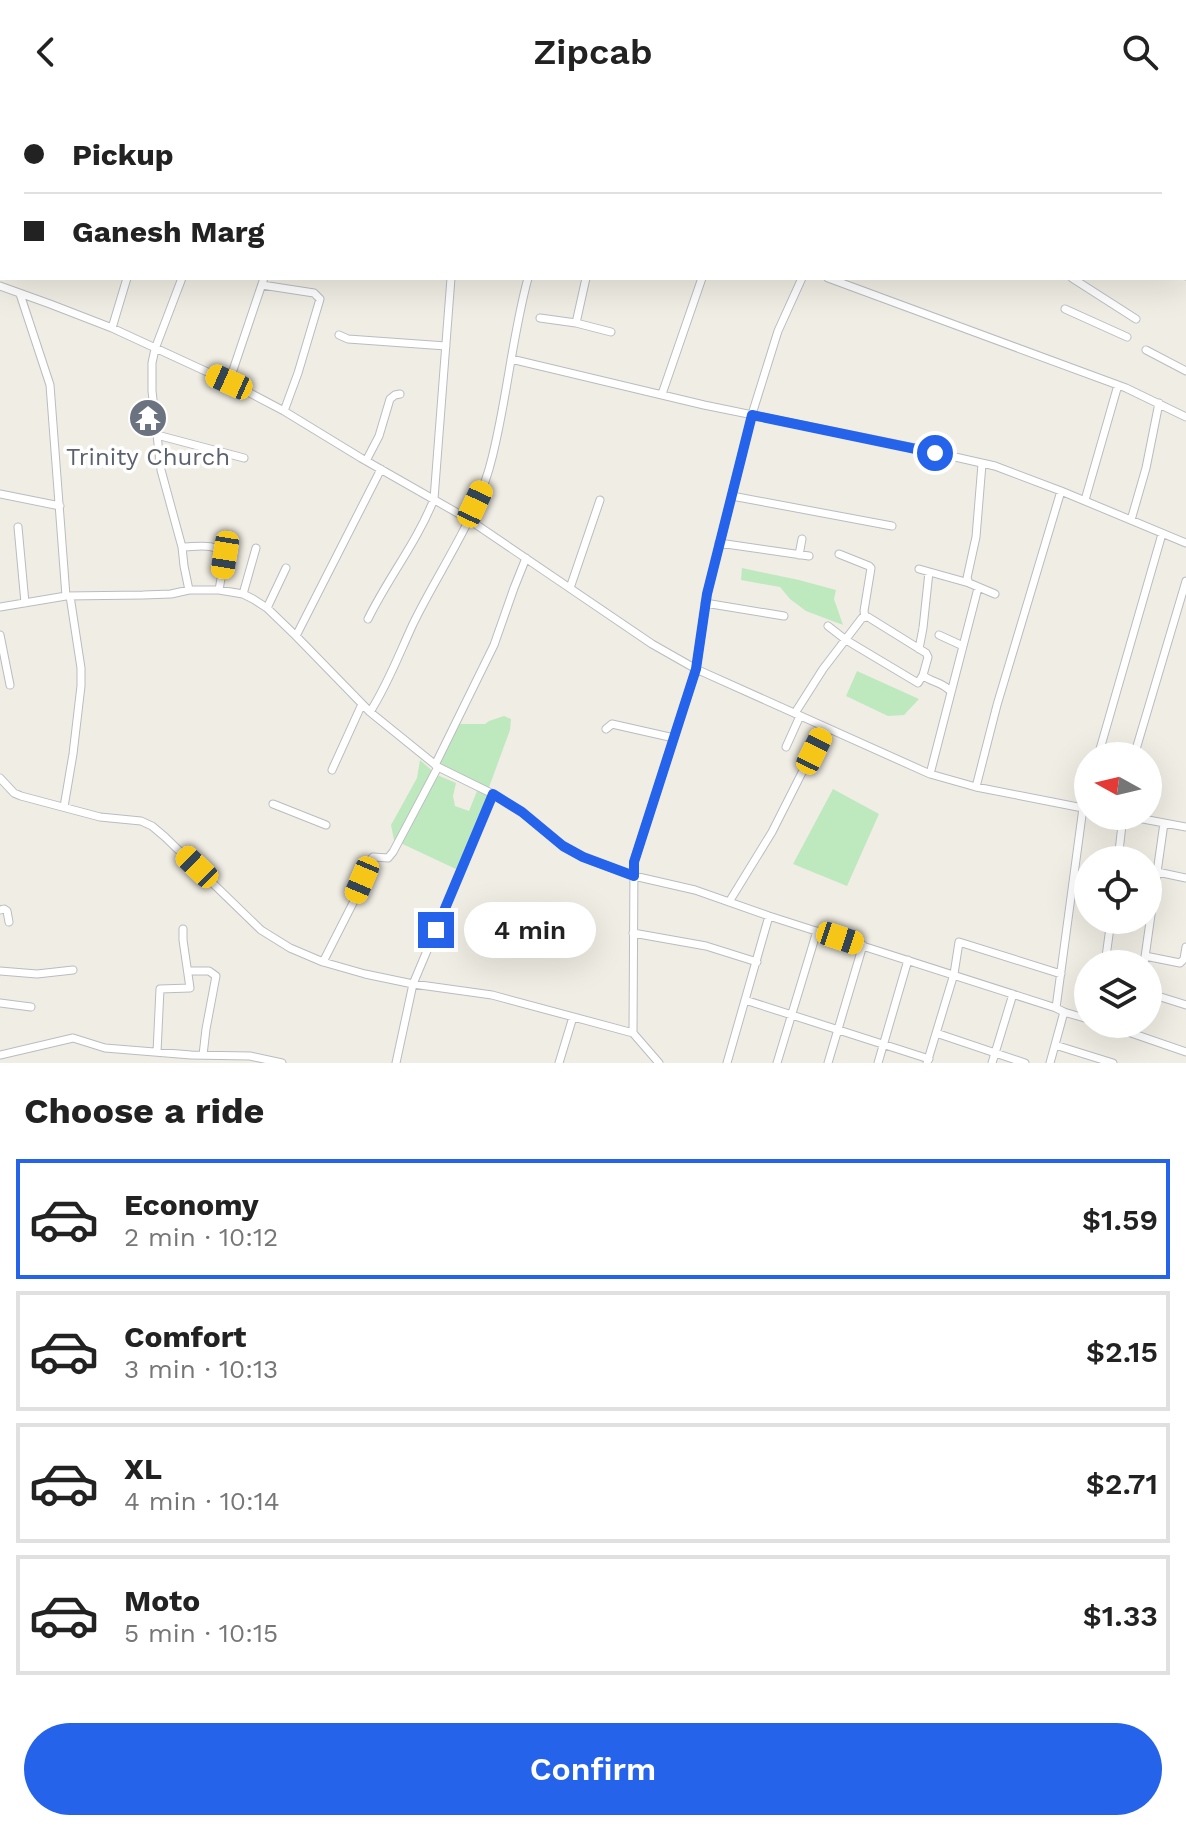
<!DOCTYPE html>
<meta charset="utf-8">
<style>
body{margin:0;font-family:"Work Sans",sans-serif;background:#f2f2f2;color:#222;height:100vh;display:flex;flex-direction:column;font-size:30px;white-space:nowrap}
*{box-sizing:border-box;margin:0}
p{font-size:26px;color:#767676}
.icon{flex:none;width:44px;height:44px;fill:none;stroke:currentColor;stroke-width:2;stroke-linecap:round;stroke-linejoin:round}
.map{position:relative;height:959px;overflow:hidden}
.side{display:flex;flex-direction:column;background:#fff;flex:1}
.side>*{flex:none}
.hud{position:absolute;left:0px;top:0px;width:1186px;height:176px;box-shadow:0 8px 32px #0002;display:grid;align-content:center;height:176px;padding:0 24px;background:#fff}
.needle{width:52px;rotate:278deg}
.buttons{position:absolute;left:1074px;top:638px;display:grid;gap:16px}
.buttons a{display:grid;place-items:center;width:88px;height:88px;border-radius:50%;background:#fff;box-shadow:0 8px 32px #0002;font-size:40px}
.end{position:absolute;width:36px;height:36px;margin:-18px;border:10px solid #2563eb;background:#fff;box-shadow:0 0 0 4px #fff}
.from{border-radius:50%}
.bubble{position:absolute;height:56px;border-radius:28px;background:#fff;box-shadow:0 8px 32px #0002;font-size:26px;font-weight:600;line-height:56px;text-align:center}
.car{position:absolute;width:24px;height:48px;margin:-24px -12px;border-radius:10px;box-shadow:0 0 6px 2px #0007;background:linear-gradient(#f5c518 24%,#345 0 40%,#f5c518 0 76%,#345 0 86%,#f5c518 0)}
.hud b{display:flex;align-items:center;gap:28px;height:76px;font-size:30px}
.hud b+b{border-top:2px solid #e0e0e0}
.hud i{width:20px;height:20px;background:#222}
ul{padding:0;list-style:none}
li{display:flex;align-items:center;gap:24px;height:120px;margin:0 16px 12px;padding:0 8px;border:4px solid #e0e0e0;border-radius:0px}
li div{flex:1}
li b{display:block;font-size:30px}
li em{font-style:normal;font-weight:600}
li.active{border-color:#2563eb}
li>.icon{width:72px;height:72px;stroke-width:1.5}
h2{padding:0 24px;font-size:36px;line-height:96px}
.action{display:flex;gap:16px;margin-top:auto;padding:16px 24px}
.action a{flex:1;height:92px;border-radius:48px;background:#2563eb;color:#fff;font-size:32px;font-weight:600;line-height:92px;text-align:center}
header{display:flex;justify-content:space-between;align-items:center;height:104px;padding:0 24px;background:#fff;font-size:36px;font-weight:600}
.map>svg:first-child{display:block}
</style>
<header><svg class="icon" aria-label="back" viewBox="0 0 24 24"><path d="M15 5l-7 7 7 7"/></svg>Zipcab<svg class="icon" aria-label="search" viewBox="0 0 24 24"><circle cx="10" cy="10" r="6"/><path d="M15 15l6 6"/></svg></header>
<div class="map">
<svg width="1186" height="959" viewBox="0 0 1186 959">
<rect width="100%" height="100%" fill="#f0ede4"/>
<path fill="#bee9be" d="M742,464L799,476L836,486L834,495L843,521L806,507L790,495L780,483L741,476Z
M857,567L919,595L904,611L888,612L846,592Z
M504,612L511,615L510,626L488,686L433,659L455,620H485L489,617Z
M420,656L437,671L456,679L453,692L455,702L469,707L477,687L488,692L489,696L458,766L394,736L391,721L417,674Z
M833,685L879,710L847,782L793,760Z"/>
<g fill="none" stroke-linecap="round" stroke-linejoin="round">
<defs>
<path id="minor" d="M163,0L172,2
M903,0L907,2
M56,2L57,0
M104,2V0
M139,2V0
M181,2L182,0
M259,2V0
M331,2L332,0
M485,2L486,0
M643,2L644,0
M685,2L686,0
M724,2L725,0
M765,2L766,0
M884,2L885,0
M969,2L970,0
M1056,2L1057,0
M1184,169L1186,172
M182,174L155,245L152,259V287L161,366L182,443L184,462L189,486
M828,174L1126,284L1186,313
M1072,174L1136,215
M262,181L314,189L320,195L298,269L284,307
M0,182L50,200L112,224L229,278L284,307L361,354L468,415L652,540L696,565L930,670L976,683L1088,705
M20,190L50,281L66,492
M1065,205L1127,233
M540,214L576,219L611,228
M576,219L586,174
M112,224L127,174
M339,231L348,235L446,242
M1146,246L1186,267
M511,255L704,301L915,344L995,362L1061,387L1186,439
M229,278L264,174
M662,290L702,174
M157,331L244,354
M366,357L379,332L390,295L395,291L400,290
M982,360L976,433L967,474L969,479L995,490
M0,390L60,402
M732,392L892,422
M1085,396L1118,281
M1131,416L1146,364L1159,299
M18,423L25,499
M719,439L809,452
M182,443C197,443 215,438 225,451L219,486
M839,450L869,462L871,464L864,507L865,513
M799,451L802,435
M919,465L969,479
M570,484L600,396
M243,490L256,444
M705,499L784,512
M0,503L66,492L143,491L171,490L189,486H219L243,490L253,495L267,504L296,532L381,365
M267,504L286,464
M368,515C388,474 417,438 434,395L451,174
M828,522L846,536L918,579L923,571
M0,531L10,581
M939,531L963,542
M296,532L370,608L438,663L493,690L522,708L563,742L583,753L634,772L695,786L769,812L1056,904
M919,545L923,524L929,468
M370,608C388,580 399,550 413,520C439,466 478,413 492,354C507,295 512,233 528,174
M795,609L823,565L862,514L868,513L926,549L928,553L923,571C931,579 942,577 951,588
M606,625L612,620L674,634
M786,643L800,612
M1098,652L1162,430
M1134,652L1186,477
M435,661L494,541L514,484L526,454
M332,666L362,600
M930,670L978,484
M0,674L14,689L21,692L100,713L141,717L152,722L165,733L261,826L290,844L323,858L365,870L413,880L492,891L633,929
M976,683L997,601L1061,387
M273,700L326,721
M64,703L73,650L81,582V564L70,492
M1127,712L1186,723
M1118,756L1123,712
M1148,766L1186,774
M729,798L772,728L825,623
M0,806L4,805L7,807L9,818
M633,829L706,842L757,858
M1145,852L1180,859L1184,855L1186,843
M323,858L354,797L371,755L373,753L388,754L393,748L438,663
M1105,860L1111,816
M1144,860L1164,719
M0,867L37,870L73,866
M188,867H209L216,872L206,925L203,951
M1148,889L1186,901
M745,896L929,955
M0,899L31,903
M1064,908L1088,915
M1105,920L1186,948
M936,929L1025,959
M1055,941L1113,959
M157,948L160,885L190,884L183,836V825
M0,951L73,934L105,944L191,951L250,952L282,959
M396,959L413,880L493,690
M559,959L573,913
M659,959L633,929L634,758L696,565L707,490L753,307L778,227L802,174
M727,959L769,812
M777,959L817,827
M828,959L863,841
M878,959L908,856
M927,959L954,870L959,838L1061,870
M992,959L1013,890
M1050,959L1064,908L1056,904L1083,704L1088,688"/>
</defs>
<use href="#minor" stroke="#b9bcc1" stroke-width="9"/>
<use href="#minor" stroke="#fff" stroke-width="7"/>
</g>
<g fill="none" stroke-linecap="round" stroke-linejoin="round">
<path stroke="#2563eb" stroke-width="10" d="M436,826L493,690L522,708L563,742L583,753L634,772V758L696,565L707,490L752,311L935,349"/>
</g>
<defs>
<symbol id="temple-disc" viewBox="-11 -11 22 22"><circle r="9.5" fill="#6b7280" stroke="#fff"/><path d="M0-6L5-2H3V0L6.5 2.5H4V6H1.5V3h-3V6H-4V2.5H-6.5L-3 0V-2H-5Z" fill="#fff"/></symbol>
</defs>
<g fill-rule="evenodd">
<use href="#temple-disc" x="126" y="292" width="44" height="44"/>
</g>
<g text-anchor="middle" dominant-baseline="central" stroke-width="7" stroke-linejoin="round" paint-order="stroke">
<g font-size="24" fill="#5b616d" stroke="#fff">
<text x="148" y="353">Trinity Church</text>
</g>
</g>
</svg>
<div class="buttons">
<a><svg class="needle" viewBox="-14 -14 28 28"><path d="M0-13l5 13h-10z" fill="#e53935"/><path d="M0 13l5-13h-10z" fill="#767676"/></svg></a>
<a><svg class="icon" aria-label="locate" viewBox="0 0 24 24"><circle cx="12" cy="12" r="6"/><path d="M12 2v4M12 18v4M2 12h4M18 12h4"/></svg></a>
<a><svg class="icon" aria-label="layers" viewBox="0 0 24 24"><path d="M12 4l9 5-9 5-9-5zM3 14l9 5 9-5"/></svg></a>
</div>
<i class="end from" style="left:935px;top:349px"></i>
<i class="end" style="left:436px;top:826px"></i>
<div class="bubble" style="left:464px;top:798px;width:132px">4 min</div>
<i class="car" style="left:229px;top:278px;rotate:294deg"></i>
<i class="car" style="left:475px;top:400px;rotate:25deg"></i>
<i class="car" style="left:225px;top:451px;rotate:189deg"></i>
<i class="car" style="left:814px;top:647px;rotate:26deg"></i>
<i class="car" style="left:197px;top:763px;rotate:314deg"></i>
<i class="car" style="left:362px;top:776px;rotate:203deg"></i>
<i class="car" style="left:840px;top:834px;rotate:108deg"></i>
<div class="hud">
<b><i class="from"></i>Pickup</b>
<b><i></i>Ganesh Marg</b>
</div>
</div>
<section class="side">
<h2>Choose a ride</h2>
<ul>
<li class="active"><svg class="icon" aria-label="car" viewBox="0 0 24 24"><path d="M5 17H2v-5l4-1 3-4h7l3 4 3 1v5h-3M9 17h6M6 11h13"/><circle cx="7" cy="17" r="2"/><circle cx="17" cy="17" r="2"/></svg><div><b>Economy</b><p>2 min · 10:12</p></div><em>$1.59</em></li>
<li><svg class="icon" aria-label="car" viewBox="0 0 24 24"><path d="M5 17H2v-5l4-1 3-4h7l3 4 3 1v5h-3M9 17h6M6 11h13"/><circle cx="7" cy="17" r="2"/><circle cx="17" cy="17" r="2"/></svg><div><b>Comfort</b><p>3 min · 10:13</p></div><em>$2.15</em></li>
<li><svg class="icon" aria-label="car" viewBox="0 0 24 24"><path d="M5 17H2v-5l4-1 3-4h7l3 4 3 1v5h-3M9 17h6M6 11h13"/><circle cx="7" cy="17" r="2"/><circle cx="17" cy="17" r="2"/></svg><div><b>XL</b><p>4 min · 10:14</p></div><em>$2.71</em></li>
<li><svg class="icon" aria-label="car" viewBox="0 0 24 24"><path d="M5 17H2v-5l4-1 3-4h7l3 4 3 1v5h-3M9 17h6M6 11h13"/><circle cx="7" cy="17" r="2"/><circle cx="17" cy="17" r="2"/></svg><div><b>Moto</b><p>5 min · 10:15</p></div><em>$1.33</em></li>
</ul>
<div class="action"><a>Confirm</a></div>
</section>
